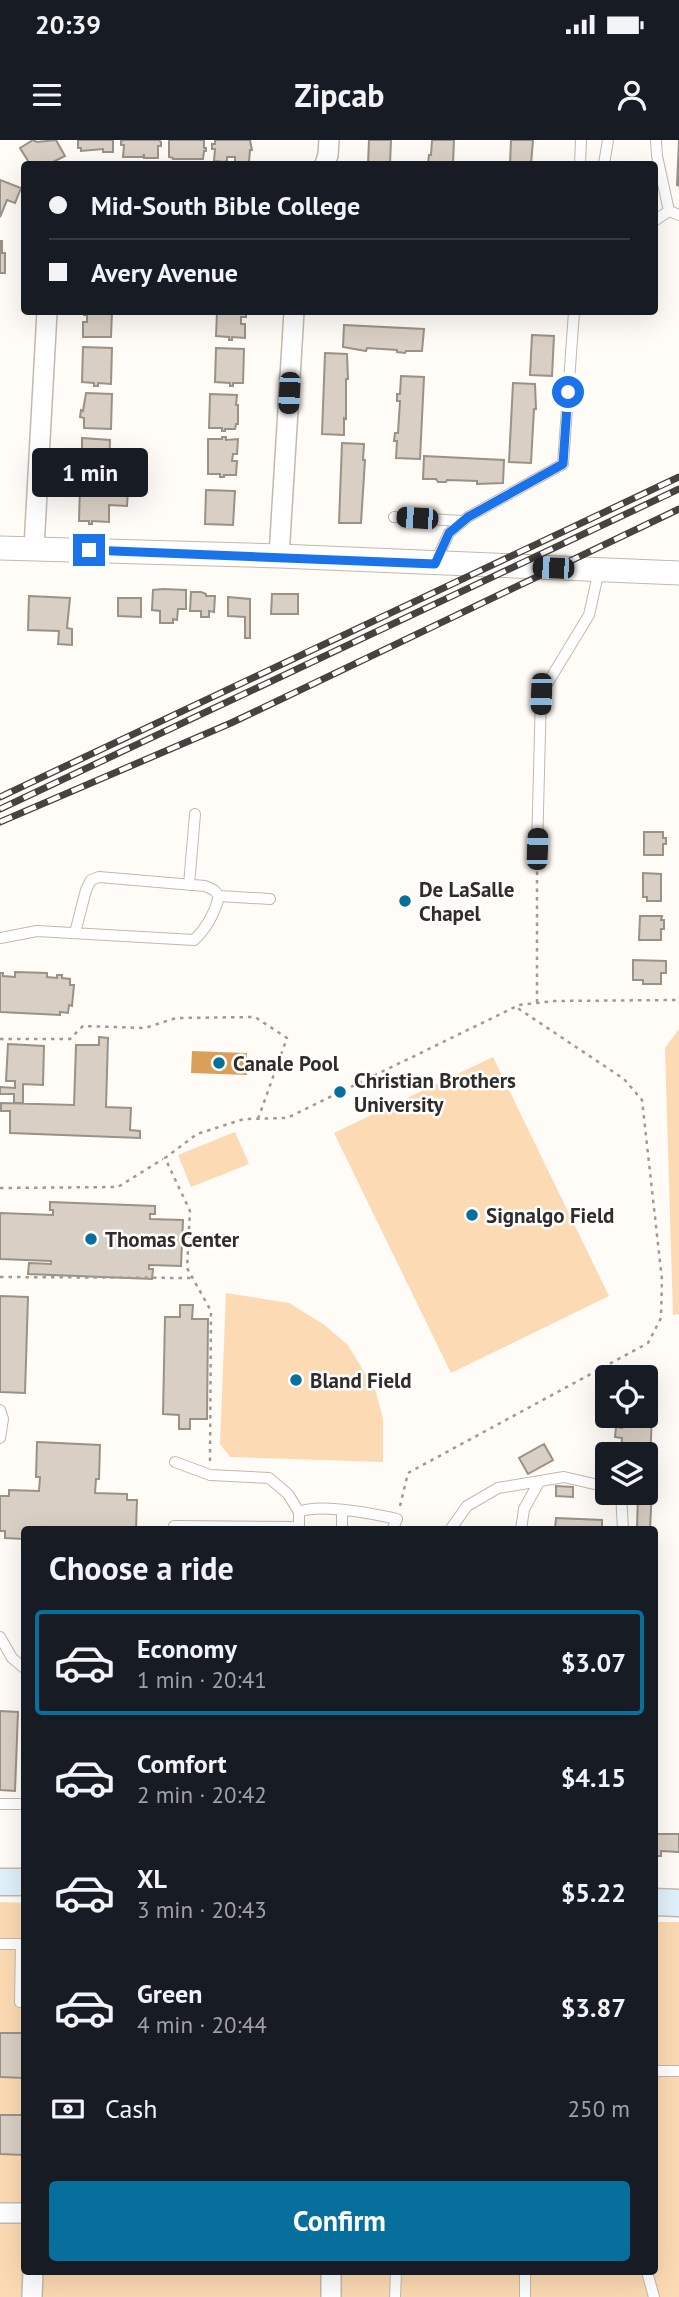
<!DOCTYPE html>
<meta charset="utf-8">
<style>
body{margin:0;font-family:"PT Sans",sans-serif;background:#20242c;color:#f1f3f6;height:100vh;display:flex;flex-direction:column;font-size:26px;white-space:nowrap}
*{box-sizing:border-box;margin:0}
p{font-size:23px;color:#9ea1a6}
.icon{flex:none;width:38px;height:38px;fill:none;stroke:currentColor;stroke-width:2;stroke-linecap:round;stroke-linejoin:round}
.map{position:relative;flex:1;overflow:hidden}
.side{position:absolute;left:21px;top:1386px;width:637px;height:749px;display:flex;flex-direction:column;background:#171b24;border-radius:7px;box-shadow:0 7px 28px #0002}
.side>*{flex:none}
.top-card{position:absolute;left:21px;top:21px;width:637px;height:154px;border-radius:7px;box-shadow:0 7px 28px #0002;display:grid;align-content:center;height:154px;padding:0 28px;background:#171b24}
.fabs{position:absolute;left:595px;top:1225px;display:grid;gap:14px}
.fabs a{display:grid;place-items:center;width:63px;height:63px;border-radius:7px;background:#171b24;box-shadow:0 7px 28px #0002;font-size:35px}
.end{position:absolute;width:32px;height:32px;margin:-16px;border:9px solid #1a73e8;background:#fff;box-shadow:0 0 0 4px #fff}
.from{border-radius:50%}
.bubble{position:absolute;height:49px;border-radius:7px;background:#171b24;box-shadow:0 7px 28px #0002;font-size:23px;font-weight:700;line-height:49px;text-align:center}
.car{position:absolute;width:21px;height:42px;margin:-21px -10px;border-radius:9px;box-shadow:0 0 5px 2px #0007;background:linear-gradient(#222 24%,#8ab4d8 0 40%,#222 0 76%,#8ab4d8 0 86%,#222 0)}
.top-card b{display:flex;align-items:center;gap:24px;height:66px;font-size:26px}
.top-card b+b{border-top:2px solid #363941}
.top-card i{width:18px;height:18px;background:#f1f3f6}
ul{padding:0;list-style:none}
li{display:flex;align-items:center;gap:21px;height:105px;margin:0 14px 10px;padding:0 14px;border:4px solid transparent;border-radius:7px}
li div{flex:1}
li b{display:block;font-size:26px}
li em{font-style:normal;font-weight:700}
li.selected{border-color:#066f9c}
li>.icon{width:63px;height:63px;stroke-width:1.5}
h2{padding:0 28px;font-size:32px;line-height:84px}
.pay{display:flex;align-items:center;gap:18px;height:77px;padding:0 28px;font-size:26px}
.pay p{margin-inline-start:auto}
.button{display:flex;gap:14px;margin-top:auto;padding:14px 28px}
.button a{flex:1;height:80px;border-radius:7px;background:#066f9c;color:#fff;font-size:28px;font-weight:700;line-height:80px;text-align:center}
.status{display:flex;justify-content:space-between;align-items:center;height:49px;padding:0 35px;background:#171b24;direction:ltr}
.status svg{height:19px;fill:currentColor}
header{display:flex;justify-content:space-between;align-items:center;height:91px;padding:0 28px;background:#171b24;font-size:32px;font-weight:700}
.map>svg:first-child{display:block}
</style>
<div class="status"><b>20:39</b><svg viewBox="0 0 49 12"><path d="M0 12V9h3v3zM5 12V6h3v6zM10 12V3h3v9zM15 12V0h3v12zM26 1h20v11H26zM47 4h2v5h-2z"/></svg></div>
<header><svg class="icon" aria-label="menu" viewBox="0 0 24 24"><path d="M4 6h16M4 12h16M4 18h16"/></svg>Zipcab<svg class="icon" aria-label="person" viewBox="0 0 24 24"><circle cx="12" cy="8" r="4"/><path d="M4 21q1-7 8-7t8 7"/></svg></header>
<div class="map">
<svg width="679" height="2157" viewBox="0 0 679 2157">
<rect width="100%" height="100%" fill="#fffbf6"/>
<path fill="#fcdab3" d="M679,889V1174L673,1175L665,908Z
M493,917L609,1156L451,1233L334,993Z
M235,992L249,1024L191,1047L178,1015Z
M226,1153L289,1163L323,1184L348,1205L376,1252L383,1279V1322L230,1317L220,1304Z
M0,1762L24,1763V2132H654L655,1782H679V2157H0Z"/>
<path fill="#daa05a" d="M192,911L247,913V935L191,933Z"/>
<path fill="#d9cfc4" stroke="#9a9187" stroke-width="2" d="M33,0L37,2L56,0L65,16L49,24H30L20,8Z
M78,0H113V12H103V9L81,11V8H78Z
M124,0H159L161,2V6H158V18H144V14L143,17H123L124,5H121V1Z
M169,0H204V8H206V11H204L203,19H173V18L169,17Z
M215,0H250L252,10H250L249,22H235V17H227V21L224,22L214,21L215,9H212V4H215Z
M369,0H391L390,24H368Z
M432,0H454L453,24H431L428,23L429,15H431Z
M511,0H533L531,24H510Z
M679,0V46L677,45Z
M0,40L21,48L15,63L7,60L0,77Z
M0,101H2V113H5V133H0Z
M84,172H112L111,197H83V182H87V175H84Z
M217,172H246V177H241V184H245V198L232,197V200H229V197L216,196Z
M344,185L424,189L422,211H406L405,213L397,212V210L367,208L366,211L343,207Z
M532,195L554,196L552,236L530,235Z
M83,207L112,208L111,244L98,243V246H94V243L82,242Z
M216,208L244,209L243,243H233V246H230V243L215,242Z
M325,213L347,214L348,239H346V279L344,278V295L322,294Z
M401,236L424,237L420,319L396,318L397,301H394L395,293H398L400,261H397V254H400Z
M513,243L535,244L536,269H534L531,323L509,322Z
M86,253L112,254L111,289L84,288V278L80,277L81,270L83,271Z
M210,254L237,255L236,265H238V284H236L235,289H225V291H222V288H209Z
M222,297H226V300L238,299L237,314H233L232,321H237L236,335H224V337H220V334H208V299H222Z
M82,298L110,300L109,335L97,334V337H92V334H80L81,320H85V312H82Z
M342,303L364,304L363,320H365L361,383H339Z
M424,316L504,320L503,343L477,344V341L447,340L446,342H438L436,339H423Z
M80,346L110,347V350H128L127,366L109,365V382L92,381V384H89V381H79Z
M206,350L235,351L233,385L205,384Z
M163,449L186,450V469H178L177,480L173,479V483H160V471L152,470L153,450Z
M191,452H201L206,454V456H215L214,472L209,471V477H201V471H190Z
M272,454H298V474H271Z
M29,456L70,458L67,488L72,489V505L58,504L59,491L28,490Z
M228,457L250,459V498H245V477L228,476Z
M118,458H141V477L118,476Z
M644,692H663V698H666V704H663V715H644Z
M643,733L661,734V761H647V757H643Z
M640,776H662L661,780H664V789H661V800H639Z
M633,820L666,821V833H661V844H643V840H633Z
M15,832L47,833V837L57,838V835H62V838L70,839V845H74L72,866L69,865L68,873L60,872V875L0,872V833H3V836L15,837Z
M99,897L108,898L106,967L131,968L130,990L140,991V998L10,993V971H1V963L74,965L76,905H99Z
M8,904L44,906L43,945L23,944V963H14V954H0V947L15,948V941H6Z
M50,1062L155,1066V1074H150V1079L183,1080L181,1126L149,1125V1129H153L152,1139L28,1134L29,1123L51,1124V1121L0,1119V1073L53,1075V1070H50Z
M0,1156L28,1157L25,1253L0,1252Z
M180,1165H193L192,1179H208L207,1279H190V1289H179V1275L163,1274L165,1177H180Z
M646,1271H652L650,1325H646V1314H621L622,1298L615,1297L616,1287L622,1288L623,1276H646Z
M37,1302L100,1305L99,1339H96L95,1353L127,1354V1360H137L136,1390H24V1399L5,1398V1391H0V1356H9V1350L39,1351L40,1337H36Z
M544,1304L553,1320L528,1334L519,1318Z
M556,1346L573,1347V1357L556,1356Z
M646,1347H652L650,1390H637L638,1353H646Z
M556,1378L602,1380V1390H555Z
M0,1571L18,1572L15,1651L0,1650Z
M654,1694H679V1712L661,1711V1716H654Z
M0,1893H24V1938L0,1937Z
M0,1975H24V2015L0,2014Z"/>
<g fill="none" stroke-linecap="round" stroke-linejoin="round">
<defs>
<path id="service" d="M580,24L581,0
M604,24L608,0
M669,71L679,75
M654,81L669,71L657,16L656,0
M394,377L462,381
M436,421L449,393L468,377L563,324L574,172
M537,709L541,554L589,475L599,430
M189,745L195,674
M75,793L86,750L91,740L99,737L205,746L214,750L219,756
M0,798L37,791L194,800C207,788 215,772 219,756L270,759
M0,1270L3,1279L0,1298
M175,1322L210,1335L269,1338L288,1354L299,1372V1390
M621,1353L623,1390
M299,1372C320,1363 374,1374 397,1379L392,1390
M174,1390V1386L299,1387
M342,1390V1371
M450,1390L467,1366L498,1348L564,1337L607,1347
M521,1390L524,1369L539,1342
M0,1497L12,1518L24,1528
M0,1664H24
M0,1804H24
M21,1804L20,1862H24
M654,1931H679
M647,2132L654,2157
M395,2157L396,2132
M525,2157V2132"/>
<path id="minor" d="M325,24L328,15L329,0
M34,408L47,172
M279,416L294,172
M0,2073H24
M32,2157L33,2132
M331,2157V2132"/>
<path id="tertiary" d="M0,408L279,416L679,433"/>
<path id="secondary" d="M0,1742H24
M654,1762L679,1763"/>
</defs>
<use href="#service" stroke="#c2b9ae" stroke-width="12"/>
<use href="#minor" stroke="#c2b9ae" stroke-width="22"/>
<use href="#tertiary" stroke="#c2b9ae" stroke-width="25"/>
<use href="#secondary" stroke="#c2b9ae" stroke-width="29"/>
<path stroke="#9e9a96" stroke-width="2.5" stroke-dasharray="3.5 5" stroke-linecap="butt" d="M537,723V863
M0,899H70L83,886L145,888L176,878L255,877L287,898L258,979
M0,1048L118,1047L163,1019
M0,1137L193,1138
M210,1321L211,1171L187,1128L190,1071L165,1018L197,994L244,979L287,978L519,865L554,861L679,860
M400,1366L408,1333L648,1203L661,1178L662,1140L642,960L624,939L516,867"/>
<use href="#service" stroke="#fff" stroke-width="10"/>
<use href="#minor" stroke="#fff" stroke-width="19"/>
<use href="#tertiary" stroke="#fff" stroke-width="23"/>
<use href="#secondary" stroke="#e0f1fc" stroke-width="26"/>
<defs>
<path id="rail" d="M0,657L679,337
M0,669L679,349
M0,682L231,583L679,369"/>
</defs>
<use href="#rail" stroke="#46423d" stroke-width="7"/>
<use href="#rail" stroke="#fff" stroke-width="4.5" stroke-dasharray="13" stroke-linecap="butt"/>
</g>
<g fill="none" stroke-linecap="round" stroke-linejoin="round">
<path stroke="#1a73e8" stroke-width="9" d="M89,410L435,424L449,393L468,377L563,324L568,252"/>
</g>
<g fill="#066f9c" stroke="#fff" stroke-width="2.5">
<circle cx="405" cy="761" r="7"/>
<circle cx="219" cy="923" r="7"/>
<circle cx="340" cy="952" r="7"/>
<circle cx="472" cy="1075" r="7"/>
<circle cx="91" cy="1099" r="7"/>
<circle cx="296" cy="1240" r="7"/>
</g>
<g text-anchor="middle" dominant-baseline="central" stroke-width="5" stroke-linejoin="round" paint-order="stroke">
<g font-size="21" font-weight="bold" fill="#302c28" stroke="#fff" text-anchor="start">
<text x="419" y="749">De LaSalle<tspan x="419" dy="24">Chapel</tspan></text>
<text x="233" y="923">Canale Pool</text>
<text x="354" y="940">Christian Brothers<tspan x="354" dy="24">University</tspan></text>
<text x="486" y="1075">Signalgo Field</text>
<text x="105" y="1099">Thomas Center</text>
<text x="310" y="1240">Bland Field</text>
</g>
</g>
</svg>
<div class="fabs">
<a><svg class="icon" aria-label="locate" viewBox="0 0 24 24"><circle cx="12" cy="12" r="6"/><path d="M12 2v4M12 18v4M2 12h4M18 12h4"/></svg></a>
<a><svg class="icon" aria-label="layers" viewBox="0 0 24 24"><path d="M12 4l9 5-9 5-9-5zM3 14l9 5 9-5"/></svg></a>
</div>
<i class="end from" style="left:568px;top:252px"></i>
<i class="end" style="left:89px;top:410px"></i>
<div class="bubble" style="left:32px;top:308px;width:116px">1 min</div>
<i class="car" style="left:289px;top:253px;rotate:183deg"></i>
<i class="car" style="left:417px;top:378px;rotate:274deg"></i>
<i class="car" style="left:553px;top:428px;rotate:272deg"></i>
<i class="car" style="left:541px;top:554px;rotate:182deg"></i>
<i class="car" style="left:537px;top:709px;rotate:2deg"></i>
<div class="top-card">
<b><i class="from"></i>Mid-South Bible College</b>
<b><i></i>Avery Avenue</b>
</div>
<section class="side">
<h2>Choose a ride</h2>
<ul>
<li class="selected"><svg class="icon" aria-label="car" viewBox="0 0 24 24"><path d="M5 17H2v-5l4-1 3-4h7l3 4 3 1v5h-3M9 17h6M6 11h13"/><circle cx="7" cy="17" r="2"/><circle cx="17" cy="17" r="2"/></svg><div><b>Economy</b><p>1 min · 20:41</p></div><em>$3.07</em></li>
<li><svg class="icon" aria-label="car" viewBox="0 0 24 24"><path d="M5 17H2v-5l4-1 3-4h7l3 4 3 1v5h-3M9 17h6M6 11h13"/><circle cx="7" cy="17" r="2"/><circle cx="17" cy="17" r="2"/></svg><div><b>Comfort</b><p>2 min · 20:42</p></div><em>$4.15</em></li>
<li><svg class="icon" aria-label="car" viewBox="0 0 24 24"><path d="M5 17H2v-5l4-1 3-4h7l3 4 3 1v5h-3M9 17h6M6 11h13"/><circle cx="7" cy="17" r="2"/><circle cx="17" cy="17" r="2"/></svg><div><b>XL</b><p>3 min · 20:43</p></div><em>$5.22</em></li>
<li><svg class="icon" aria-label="car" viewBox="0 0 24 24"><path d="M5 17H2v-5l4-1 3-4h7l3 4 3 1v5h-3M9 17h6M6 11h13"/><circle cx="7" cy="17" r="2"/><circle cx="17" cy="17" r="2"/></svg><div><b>Green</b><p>4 min · 20:44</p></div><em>$3.87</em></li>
</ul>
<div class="pay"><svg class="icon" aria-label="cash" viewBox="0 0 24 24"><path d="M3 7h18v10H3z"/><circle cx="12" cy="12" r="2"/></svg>Cash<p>250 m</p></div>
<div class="button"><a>Confirm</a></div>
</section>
</div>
